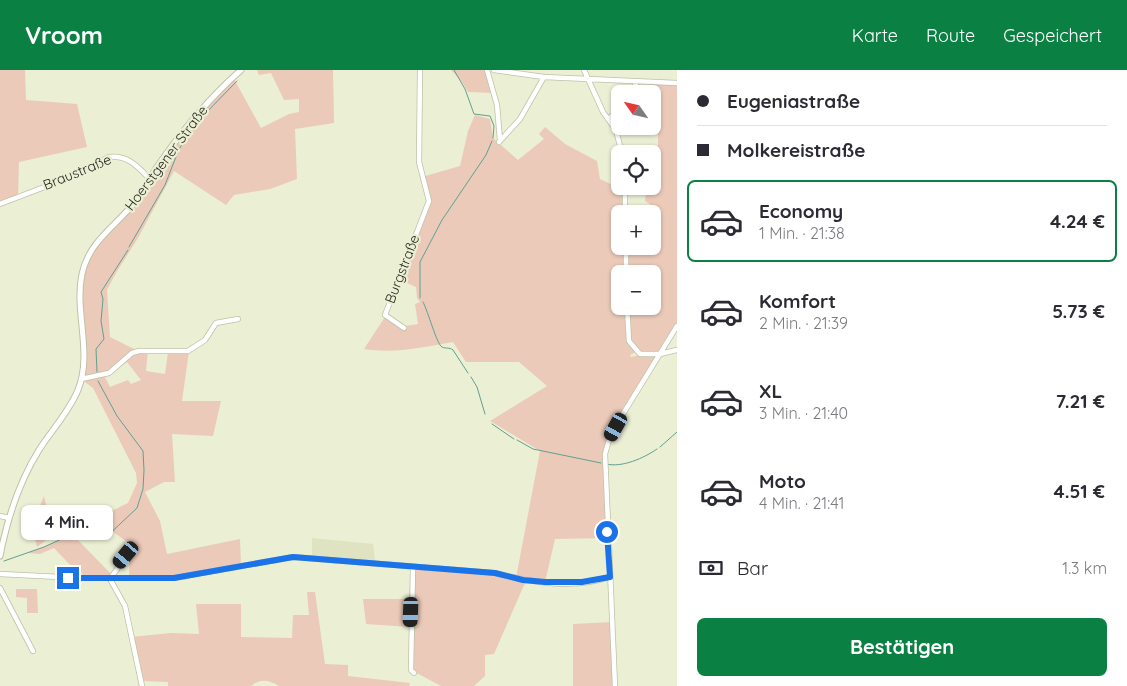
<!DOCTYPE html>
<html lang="de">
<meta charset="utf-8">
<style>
body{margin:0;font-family:Quicksand,sans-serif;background:#f7f7f7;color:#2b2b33;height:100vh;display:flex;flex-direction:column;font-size:19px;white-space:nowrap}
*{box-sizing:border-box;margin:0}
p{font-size:16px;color:#7c7c81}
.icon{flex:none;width:28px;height:28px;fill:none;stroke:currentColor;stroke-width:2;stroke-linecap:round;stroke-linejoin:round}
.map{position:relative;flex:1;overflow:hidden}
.details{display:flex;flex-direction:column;background:#fff;width:450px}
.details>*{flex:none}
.guide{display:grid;align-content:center;height:110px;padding:0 20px;background:#fff}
.needle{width:32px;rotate:304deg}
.controls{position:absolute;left:611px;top:15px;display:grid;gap:10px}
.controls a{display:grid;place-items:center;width:50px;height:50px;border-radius:8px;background:#fff;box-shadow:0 1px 4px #0004;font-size:25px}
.end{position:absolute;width:22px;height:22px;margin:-11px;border:6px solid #1a73e8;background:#fff;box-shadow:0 0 0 2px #fff}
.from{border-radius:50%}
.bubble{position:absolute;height:35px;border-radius:8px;background:#fff;box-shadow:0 1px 4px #0004;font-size:16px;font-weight:800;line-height:35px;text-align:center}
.car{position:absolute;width:15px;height:30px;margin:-15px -8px;border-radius:6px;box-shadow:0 0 4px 1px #0007;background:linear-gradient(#222 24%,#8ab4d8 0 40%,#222 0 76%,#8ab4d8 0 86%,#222 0)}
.guide b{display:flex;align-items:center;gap:18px;height:48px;font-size:19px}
.guide b+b{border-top:1px solid #e1e1e2}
.guide i{width:12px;height:12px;background:#2b2b33}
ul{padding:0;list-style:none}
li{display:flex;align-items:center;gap:15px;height:82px;margin:0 10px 8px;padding:0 10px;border:2px solid transparent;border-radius:8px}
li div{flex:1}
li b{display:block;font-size:19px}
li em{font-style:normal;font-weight:800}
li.selected{border-color:#0b8043}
li>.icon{width:45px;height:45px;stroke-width:1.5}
.pay{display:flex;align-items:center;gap:12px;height:55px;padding:0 20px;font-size:19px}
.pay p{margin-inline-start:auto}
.button{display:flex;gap:10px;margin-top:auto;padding:10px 20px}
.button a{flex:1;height:58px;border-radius:8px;background:#0b8043;color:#fff;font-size:20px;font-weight:800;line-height:58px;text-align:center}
header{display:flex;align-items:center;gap:30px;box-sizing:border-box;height:70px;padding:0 25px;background:#0b8043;color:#fff}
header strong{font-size:24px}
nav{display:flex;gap:28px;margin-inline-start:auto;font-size:18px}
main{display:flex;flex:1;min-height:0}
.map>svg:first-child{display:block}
</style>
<header>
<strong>Vroom</strong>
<nav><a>Karte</a><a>Route</a><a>Gespeichert</a></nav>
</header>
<main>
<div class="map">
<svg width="677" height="616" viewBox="0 0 677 616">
<rect width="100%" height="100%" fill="#ebefd4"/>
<path fill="#dfe3c1" d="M312,468L373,474L375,491L312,486Z"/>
<path fill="#ebcab9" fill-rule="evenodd" d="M0,0H25L26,30L77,34L87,77L19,92L18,128L0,134Z
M257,0H333L334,53L295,59L297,109L270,119L234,125L226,135L174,101L138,168L116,203L107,220L110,267L138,281L148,280L146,301L165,304L168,282L182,284L189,281L182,331H221L213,366L172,364L175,412H164L145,422L160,451L167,484L240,469L241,496L174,508H129L130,474L95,449L128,433L137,413L136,403L93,318L81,309L82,203L105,161L131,135L172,77L233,7L261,58L289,44L299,42V29L284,30L271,3L259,5ZM127,292L141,310L131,314L128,310L110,317L105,307Z
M451,0H487L495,23L468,22L462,12Z
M650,13H677V256L660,284H644L631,276L627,236H652V204H626V176H652L653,144L657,142L656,138L645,131L647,116H652L653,96L658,97V59L641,60L639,56H652Z
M475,45L490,49L493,68L518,90L544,69L539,64L545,57L565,74L597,91L600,109L615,116H623V144H620V176H624L625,204H620V236H626C626,255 622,269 636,282L630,285L631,287L640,285L656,287L607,377V468L555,469L545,512L530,511L524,515L494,584L485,585V606L474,616H441L411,600L410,557L366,554L363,529H409L411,500L419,497L495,503L516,508L540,381L490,351L547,316L519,292H466L453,272C424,277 393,284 364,279L385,247L405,256L418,254L415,234L420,232L417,228L416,217L400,210L429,131L422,107L460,96L468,61Z
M44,426L53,465L37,477L32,456Z
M73,465L111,504L109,507H82V503L74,499L54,478L40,484L28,483Z
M16,519H37L38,543H27V528L16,527Z
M307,522H315L325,594L348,595V606L410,613L409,616H279C269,610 261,608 251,616H168V612L141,611L131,567L171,563L199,564L196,534H241V567L292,568L293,545H309Z
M613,552L615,616H573V554Z"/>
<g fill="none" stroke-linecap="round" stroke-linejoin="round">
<path stroke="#61a091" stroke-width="1" d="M454,0L465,19L474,44L490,46L494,56L493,68
M129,177L165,115L179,79L199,50L237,11
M420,228V192L442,150L486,85L492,71
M423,232C428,241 437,275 442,277C446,279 449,277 453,280L468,303
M97,302L96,279L104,269L101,251L103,229L101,222L128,180
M471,307L477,317L485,344
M492,354L514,369
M517,370L533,379L601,393
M660,377L677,362
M606,394C622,398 644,388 657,379
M4,491L44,477L92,455L104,469L137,438L143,419L144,400L143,381L117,346L98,311"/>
<defs>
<path id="minor" d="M487,0L497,35L500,70
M494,0L544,7L677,13
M584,0L603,42L616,60L622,84
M632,24L636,13
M608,49L620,40
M499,72L520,49L544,7
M625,116V144
M0,134L55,113L109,87C128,85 137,96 150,109
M626,176V204
M627,236L629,271L640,284H660L677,280
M404,258L385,245L429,131L419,92L420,0
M81,309L109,303L132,283L139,281H188L205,270L216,253L238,249
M0,446L9,448
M413,497L411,600L414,603
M0,504L80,508H174L293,487L495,503C531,512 573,520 609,507
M110,509L125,536L142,616
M110,509L127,485
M0,518L33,581
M615,616L605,384L609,370L623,344L677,256"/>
<path id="major" d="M0,486C7,450 19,412 39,380C51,361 69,342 78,320C93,283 74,242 82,204C89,171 116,156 135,132C143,121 150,108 157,97C181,62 209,28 241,0"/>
</defs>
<use href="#minor" stroke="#bec2a8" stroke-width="6"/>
<use href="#major" stroke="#bec2a8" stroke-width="7"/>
<use href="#minor" stroke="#fff" stroke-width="4.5"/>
<use href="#major" stroke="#fff" stroke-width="5"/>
</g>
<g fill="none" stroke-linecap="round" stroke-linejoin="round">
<path stroke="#1a73e8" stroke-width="6" d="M68,508H174L293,487L495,503L523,510L545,512H582L610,507L607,462"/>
</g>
<g text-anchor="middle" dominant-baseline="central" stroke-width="4.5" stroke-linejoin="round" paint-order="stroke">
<g font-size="14" fill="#27281f" stroke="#ebefd4">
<text transform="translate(166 88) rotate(-53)">Hoerstgener Straße</text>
<text transform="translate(77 102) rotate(-22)">Braustraße</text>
<text transform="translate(402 199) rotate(-69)">Burgstraße</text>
</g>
</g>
</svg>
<div class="controls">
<a><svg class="needle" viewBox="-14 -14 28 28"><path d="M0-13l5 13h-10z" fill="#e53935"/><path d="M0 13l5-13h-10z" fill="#7c7c81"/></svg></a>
<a><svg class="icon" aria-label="locate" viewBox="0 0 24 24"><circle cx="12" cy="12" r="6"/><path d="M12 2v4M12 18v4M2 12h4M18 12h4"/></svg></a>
<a>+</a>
<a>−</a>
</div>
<i class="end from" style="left:607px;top:462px"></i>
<i class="end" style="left:68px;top:508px"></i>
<div class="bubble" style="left:21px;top:435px;width:92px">4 Min.</div>
<i class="car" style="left:616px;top:357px;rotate:209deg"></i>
<i class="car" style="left:126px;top:485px;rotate:220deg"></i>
<i class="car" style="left:411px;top:542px;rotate:182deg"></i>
</div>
<section class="details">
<div class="guide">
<b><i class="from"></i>Eugeniastraße</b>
<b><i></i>Molkereistraße</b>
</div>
<ul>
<li class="selected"><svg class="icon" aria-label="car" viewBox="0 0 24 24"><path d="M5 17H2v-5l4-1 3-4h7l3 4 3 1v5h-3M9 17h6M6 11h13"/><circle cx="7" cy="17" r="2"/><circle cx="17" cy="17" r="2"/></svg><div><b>Economy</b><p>1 Min. · 21:38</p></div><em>4.24 €</em></li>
<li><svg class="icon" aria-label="car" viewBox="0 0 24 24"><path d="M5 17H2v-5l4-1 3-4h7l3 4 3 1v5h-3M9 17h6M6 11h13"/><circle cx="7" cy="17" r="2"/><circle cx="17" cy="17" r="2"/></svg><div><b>Komfort</b><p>2 Min. · 21:39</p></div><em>5.73 €</em></li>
<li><svg class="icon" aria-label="car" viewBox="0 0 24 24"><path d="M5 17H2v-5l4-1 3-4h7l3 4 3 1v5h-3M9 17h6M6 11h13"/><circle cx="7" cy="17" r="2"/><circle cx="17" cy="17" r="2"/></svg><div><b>XL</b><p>3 Min. · 21:40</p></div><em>7.21 €</em></li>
<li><svg class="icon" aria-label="car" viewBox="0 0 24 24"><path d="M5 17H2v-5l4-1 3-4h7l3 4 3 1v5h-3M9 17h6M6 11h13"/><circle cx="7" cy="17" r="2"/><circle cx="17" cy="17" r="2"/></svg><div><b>Moto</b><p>4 Min. · 21:41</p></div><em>4.51 €</em></li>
</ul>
<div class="pay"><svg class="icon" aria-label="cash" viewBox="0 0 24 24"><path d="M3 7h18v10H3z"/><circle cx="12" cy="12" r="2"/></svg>Bar<p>1.3 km</p></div>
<div class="button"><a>Bestätigen</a></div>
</section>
</main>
